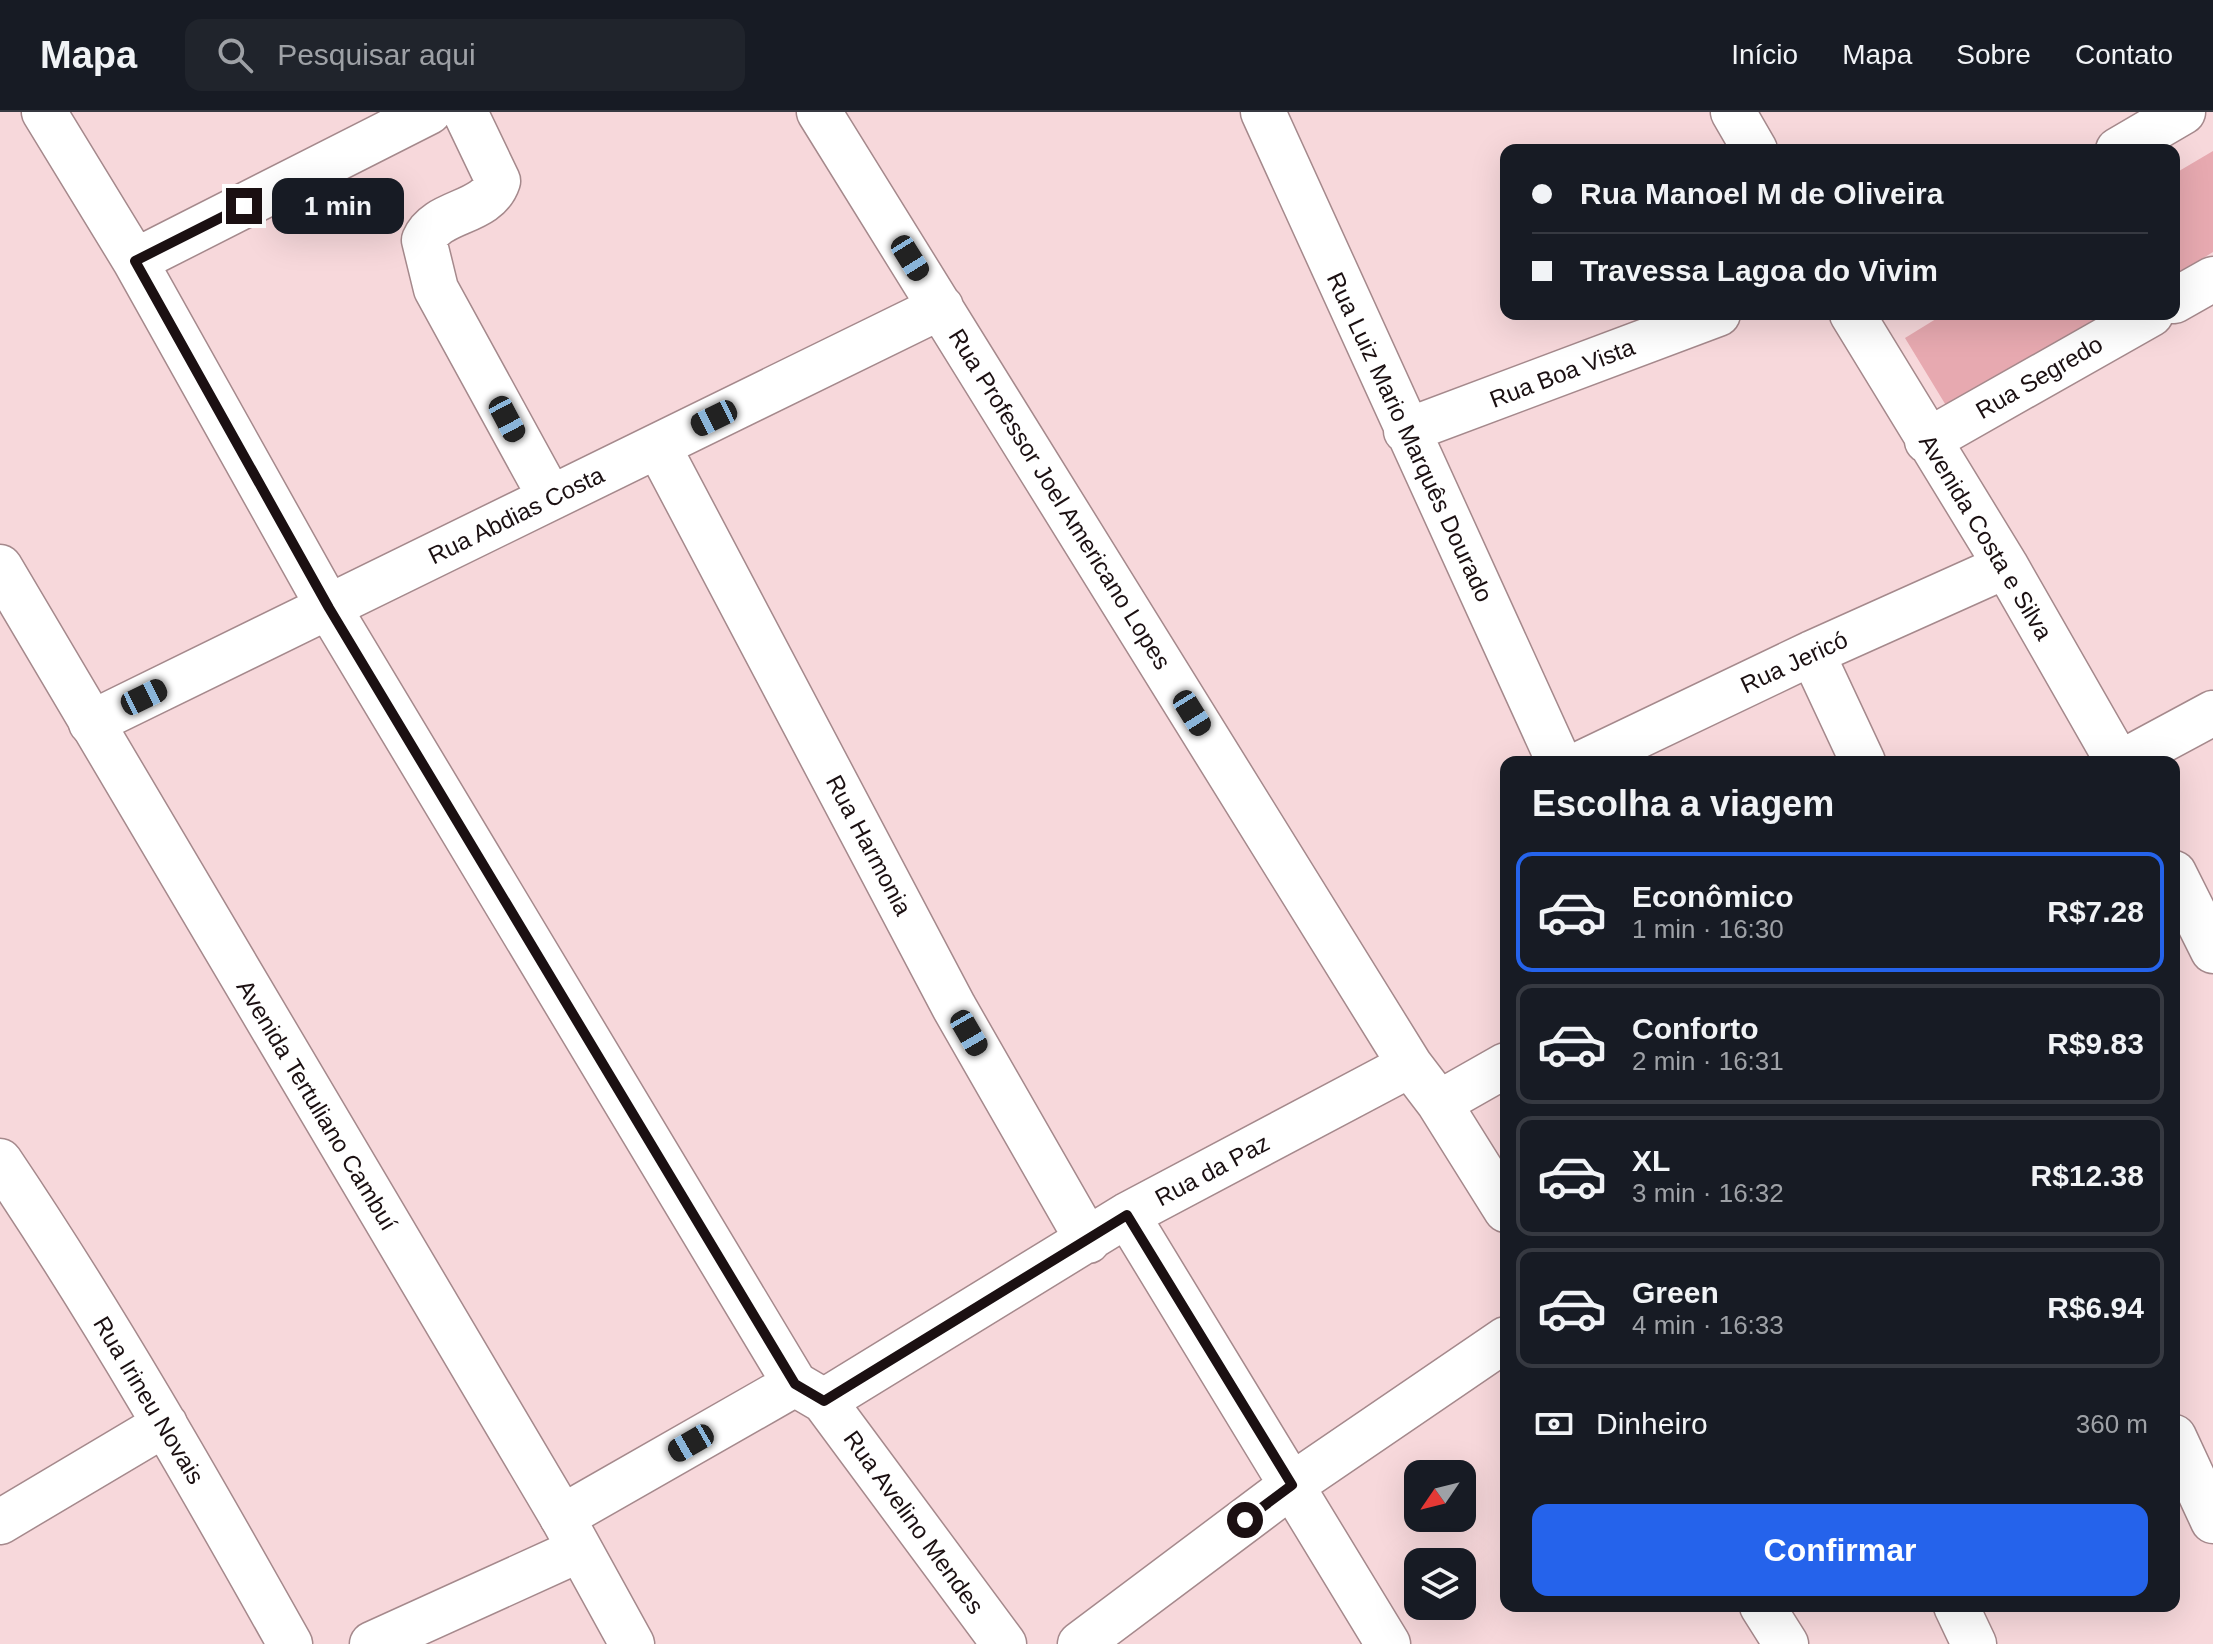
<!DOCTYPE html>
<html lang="pt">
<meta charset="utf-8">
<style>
body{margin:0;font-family:Helvetica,sans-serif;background:#20242c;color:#f1f3f6;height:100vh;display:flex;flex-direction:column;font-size:30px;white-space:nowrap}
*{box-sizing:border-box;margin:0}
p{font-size:26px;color:#9ea1a6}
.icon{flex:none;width:44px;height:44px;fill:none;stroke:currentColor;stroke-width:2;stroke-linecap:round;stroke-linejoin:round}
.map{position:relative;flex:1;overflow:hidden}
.details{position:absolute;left:1500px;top:644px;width:680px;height:856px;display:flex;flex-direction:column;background:#171b24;border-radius:16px;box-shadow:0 8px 32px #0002}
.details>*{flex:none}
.top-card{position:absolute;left:1500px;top:32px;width:680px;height:176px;border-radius:16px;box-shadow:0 8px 32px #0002;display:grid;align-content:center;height:176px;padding:0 32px;background:#171b24}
.needle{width:52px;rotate:235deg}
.controls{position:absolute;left:1404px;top:1348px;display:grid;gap:16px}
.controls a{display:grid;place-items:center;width:72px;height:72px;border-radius:16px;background:#171b24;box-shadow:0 8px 32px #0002;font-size:40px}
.end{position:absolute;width:36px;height:36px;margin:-18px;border:10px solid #1b1012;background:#fff;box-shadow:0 0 0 4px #fff}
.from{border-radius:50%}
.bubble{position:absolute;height:56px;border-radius:16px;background:#171b24;box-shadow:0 8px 32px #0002;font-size:26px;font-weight:800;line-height:56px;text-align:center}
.car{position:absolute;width:24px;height:48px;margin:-24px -12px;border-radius:10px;box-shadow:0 0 6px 2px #0007;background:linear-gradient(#222 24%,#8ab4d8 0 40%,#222 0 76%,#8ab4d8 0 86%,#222 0)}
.top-card b{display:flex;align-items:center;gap:28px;height:76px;font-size:30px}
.top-card b+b{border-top:2px solid #363941}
.top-card i{width:20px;height:20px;background:#f1f3f6}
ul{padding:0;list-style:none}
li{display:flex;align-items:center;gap:24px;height:120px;margin:0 16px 12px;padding:0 16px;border:4px solid #363941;border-radius:16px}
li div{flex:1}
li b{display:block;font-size:30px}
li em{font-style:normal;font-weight:800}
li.on{border-color:#2563eb}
li>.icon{width:72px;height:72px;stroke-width:1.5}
h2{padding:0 32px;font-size:36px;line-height:96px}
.pay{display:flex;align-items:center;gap:20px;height:88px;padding:0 32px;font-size:30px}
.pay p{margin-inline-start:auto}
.cta{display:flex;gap:16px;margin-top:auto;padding:16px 32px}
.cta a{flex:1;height:92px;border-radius:16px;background:#2563eb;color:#fff;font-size:32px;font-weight:800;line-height:92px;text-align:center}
header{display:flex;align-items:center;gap:48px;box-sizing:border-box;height:112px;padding:0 40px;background:#171b24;border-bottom:2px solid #363941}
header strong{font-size:38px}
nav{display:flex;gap:44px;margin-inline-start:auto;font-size:28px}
.search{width:560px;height:72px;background:#20242c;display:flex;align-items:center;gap:20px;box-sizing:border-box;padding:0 28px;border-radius:16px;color:#9ea1a6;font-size:30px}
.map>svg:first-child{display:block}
</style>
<header>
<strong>Mapa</strong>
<div class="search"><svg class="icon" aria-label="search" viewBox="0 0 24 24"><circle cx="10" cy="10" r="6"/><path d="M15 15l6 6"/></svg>Pesquisar aqui</div>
<nav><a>Início</a><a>Mapa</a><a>Sobre</a><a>Contato</a></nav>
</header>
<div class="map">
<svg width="2213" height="1532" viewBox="0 0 2213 1532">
<rect width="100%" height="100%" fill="#f7d8db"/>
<path fill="#e7a9b0" d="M2213,39V140L2174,164V62Z
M1944,202H2111L1950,300L1905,226Z"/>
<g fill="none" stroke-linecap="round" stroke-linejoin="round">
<defs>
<path id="minor" d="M44,0L135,149L329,496L795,1272
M465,0L498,69C487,103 437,97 424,128L436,177L550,385
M819,0L1410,953L1439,991L1506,1098
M1263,0L1559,650
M1733,0L1755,38
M2118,38L2183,0
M135,149L429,0
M2174,189L2213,167
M1852,202L2006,454L2118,650
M1406,319L1718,202
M1927,329L2151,202
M658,334L954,895L1088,1129
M1812,541L1863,650
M91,611L941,195
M1584,650L1812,541L2006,454
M2122,650L2213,601
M2174,761L2213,839
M1439,991L1506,953
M0,1049C105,1205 198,1368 290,1532
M1127,1103L1388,1532
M824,1289L1004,1532
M2174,1325L2213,1409
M562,1405L795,1272L824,1289L1127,1103L1410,953
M0,1410L165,1312
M1762,1494L1786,1532
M1956,1494L1974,1532
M372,1532L579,1438
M1080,1532L1292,1373L1506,1227"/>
<path id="major" d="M0,455L562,1405L632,1532"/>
</defs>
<use href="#minor" stroke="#a5898c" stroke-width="47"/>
<use href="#major" stroke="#a5898c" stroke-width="47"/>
<use href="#minor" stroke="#fff" stroke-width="44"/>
<use href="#major" stroke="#fff" stroke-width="44"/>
</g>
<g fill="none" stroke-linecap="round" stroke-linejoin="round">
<path stroke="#1b1012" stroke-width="10" d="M244,94L135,149L329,496L795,1272L824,1289L1127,1103L1292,1373L1245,1408"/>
</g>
<g text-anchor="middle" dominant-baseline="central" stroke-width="7" stroke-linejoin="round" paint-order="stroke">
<g font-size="24" fill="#1b1012" stroke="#fff">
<text transform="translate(1562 261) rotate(-21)">Rua Boa Vista</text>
<text transform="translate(2039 265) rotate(-30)">Rua Segredo</text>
<text transform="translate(1410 325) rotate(65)">Rua Luiz Mario Marquês Dourado</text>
<text transform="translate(1060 387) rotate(58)">Rua Professor Joel Americano Lopes</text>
<text transform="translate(516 403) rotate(-26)">Rua Abdias Costa</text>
<text transform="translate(1986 425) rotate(59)">Avenida Costa e Silva</text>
<text transform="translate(1794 550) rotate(-25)">Rua Jericó</text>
<text transform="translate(869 733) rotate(62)">Rua Harmonia</text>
<text transform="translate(317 993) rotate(59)">Avenida Tertuliano Cambuí</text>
<text transform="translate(1212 1058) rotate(-28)">Rua da Paz</text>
<text transform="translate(149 1288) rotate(59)">Rua Irineu Novais</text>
<text transform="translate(914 1410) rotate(54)">Rua Avelino Mendes</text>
</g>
</g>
</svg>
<div class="controls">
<a><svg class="needle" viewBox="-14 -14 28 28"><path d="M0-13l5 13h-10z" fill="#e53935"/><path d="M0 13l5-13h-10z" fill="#9ea1a6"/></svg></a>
<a><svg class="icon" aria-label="layers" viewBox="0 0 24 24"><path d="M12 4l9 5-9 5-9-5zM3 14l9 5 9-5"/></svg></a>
</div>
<i class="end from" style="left:1245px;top:1408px"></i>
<i class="end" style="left:244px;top:94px"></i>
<div class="bubble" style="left:272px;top:66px;width:132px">1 min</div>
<i class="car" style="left:910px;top:146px;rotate:148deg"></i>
<i class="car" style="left:714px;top:306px;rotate:244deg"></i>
<i class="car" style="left:507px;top:307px;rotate:152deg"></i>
<i class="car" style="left:144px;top:585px;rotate:64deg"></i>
<i class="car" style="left:1192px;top:601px;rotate:148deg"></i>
<i class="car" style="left:969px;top:921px;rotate:150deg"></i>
<i class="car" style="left:691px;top:1331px;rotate:240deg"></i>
<div class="top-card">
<b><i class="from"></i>Rua Manoel M de Oliveira</b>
<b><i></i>Travessa Lagoa do Vivim</b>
</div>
<section class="details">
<h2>Escolha a viagem</h2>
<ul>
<li class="on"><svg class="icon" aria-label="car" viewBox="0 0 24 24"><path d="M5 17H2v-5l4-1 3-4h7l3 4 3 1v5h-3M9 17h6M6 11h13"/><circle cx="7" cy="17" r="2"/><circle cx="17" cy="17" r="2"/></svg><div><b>Econômico</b><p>1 min · 16:30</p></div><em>R$7.28</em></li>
<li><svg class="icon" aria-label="car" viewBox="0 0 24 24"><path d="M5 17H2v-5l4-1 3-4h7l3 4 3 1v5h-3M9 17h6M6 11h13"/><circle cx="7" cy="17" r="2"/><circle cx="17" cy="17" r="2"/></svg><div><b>Conforto</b><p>2 min · 16:31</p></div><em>R$9.83</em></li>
<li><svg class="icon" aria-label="car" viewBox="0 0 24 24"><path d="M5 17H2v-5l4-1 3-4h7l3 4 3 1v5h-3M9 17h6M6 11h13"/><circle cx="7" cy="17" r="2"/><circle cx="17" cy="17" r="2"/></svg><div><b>XL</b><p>3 min · 16:32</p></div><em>R$12.38</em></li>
<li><svg class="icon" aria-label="car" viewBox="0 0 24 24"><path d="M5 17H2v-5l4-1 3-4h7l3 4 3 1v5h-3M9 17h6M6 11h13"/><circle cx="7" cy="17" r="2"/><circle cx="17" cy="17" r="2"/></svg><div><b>Green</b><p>4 min · 16:33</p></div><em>R$6.94</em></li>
</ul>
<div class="pay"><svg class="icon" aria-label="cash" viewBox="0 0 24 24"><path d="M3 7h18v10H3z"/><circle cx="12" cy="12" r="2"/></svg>Dinheiro<p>360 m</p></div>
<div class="cta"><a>Confirmar</a></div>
</section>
</div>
